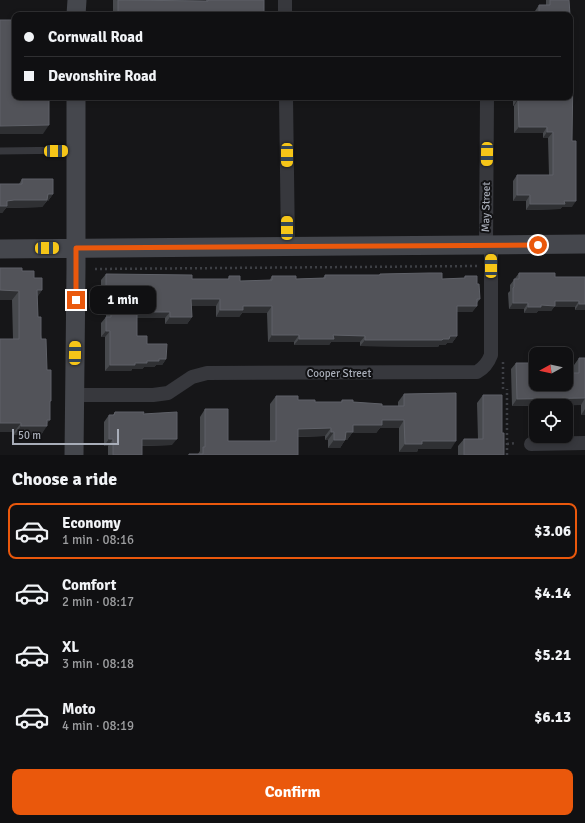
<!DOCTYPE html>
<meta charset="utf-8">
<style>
body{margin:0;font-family:Signika,sans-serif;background:#19191b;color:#f1f3f6;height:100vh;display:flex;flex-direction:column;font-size:15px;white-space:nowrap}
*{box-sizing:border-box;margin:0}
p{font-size:13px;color:#9c9d9f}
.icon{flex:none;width:22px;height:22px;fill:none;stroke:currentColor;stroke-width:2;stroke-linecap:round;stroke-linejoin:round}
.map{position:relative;height:455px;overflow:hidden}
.drawer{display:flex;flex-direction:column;background:#101012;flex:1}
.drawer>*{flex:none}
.banner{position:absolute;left:12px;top:12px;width:561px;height:88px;border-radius:8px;box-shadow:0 2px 6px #0003,0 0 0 1px #303032;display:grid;align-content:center;height:88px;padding:0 12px;background:#101012}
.needle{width:26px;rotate:262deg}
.controls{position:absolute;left:529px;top:347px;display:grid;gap:8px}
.controls a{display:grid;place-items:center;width:44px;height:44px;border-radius:8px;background:#101012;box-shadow:0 2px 6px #0003,0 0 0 1px #303032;font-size:20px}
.scale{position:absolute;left:12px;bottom:10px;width:107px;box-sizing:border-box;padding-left:4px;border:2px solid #a8adb8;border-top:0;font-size:11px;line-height:14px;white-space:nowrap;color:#a8adb8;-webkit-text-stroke:3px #111113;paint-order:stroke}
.end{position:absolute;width:18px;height:18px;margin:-9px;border:5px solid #ea580c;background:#fff;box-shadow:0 0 0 2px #fff}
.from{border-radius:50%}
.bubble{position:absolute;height:28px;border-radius:8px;background:#101012;box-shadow:0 2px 6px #0003,0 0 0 1px #303032;font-size:13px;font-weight:700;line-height:28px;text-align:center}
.car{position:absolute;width:12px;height:24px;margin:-12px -6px;border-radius:5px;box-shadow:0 0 3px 1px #0007;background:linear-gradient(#f5c518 24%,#345 0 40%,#f5c518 0 76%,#345 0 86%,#f5c518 0)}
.banner b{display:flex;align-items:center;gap:14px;height:38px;font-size:15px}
.banner b+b{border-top:1px solid #303032}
.banner i{width:10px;height:10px;background:#f1f3f6}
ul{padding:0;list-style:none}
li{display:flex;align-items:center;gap:12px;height:56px;margin:0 8px 6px;padding:0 4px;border:2px solid transparent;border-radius:8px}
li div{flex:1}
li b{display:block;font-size:15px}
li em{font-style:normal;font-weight:700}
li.on{border-color:#ea580c}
li>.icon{width:36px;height:36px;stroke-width:1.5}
h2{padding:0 12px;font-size:18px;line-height:48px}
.primary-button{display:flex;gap:8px;margin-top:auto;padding:8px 12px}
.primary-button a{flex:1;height:46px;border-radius:8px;background:#ea580c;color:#fff;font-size:16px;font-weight:700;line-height:46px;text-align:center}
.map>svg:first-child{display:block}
</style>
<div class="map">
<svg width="585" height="455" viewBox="0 0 585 455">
<rect width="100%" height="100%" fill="#161618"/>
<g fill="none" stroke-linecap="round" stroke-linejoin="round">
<path stroke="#3d3f44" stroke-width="2.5" stroke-dasharray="2 3" stroke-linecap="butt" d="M95,269L479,266
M503,362V390
M507,444L517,443
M507,455V389"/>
<path stroke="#37383d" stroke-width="7" d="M0,151L75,150"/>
<path stroke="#37383d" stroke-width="14" d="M285,0V15
M286,97L288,247
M486,246L487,97
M74,395H153L168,393L192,377L207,373L477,372C484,368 488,363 491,355V246
M531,444L585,443"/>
<path stroke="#45474d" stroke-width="19" d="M76,15L77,0
M0,249L585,244
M74,455L76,268V97"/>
</g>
<path fill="#47494d" d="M113,0L206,1V0H264V15H113Z
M546,0H569L570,15H535V11L539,5H546Z
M513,97H570L572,207H562L560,209L526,210V201H513V181L517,175H549L548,138H543V133H514V106H513Z
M22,179L53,194L48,201H47L42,207L6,208L2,213H0V184H19Z
M0,268L22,271L34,278L42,290L37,297L38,317L47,370L50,404L47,424L41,435H14V432H0V339H13L12,300H0Z
M519,273L555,277H585V310H575V307H554L551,311H538L536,313H524V309H509L508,293L510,291V285Z
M106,274L192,279H228L229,276L240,281H269L272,276L296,279L323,278L325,275H379L380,274L442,279L464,278L465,276L477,284L480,299L477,303V306L472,312H457V336L452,343H447L445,345H439L438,347L360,346V342H331L329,345H294V342H268L267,313H242L239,317H216V306H191L192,317L187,324H165V318H137V336L147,344L166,359L162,365H156L154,367H144L142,369H132L131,371H105V337H101V323L106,317V295H101V280Z
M579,358H585V415H581V405L512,406L511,369L516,363L536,384L574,373V365Z
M404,394L451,449H418L417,452H399V428H380L376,433H352L347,440H345L340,448H328V440H325V436L298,437V455H188L189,454H198L200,451V417L205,409L228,441H270V404L276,396L298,400L315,402H341L342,400L353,402L382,406H398V402Z
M483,395L502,433L504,455H458V446L464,439H478L477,403Z
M115,412L143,414L172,445L142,446V455H108V446H104V422L109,415H113Z"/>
<path fill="#2f3033" d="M517,100H518L514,106H513Z
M49,125L43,134H0V126Z
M519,127H547L543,133H514Z
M547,132H553L548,138H543Z
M48,194H53L48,201H47L42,207L6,208L2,213H0V206L7,201Z
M517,195H530L526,201H513Z
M564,201H576L572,207H562L560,209L526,210L530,204Z
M106,289H110L106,295H101Z
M0,290L19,291L12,300H0Z
M37,290H42L36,299Z
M191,299H220L216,306H187Z
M555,301H579L575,307H554L551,311H538L536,313H524L528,307L541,305Z
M513,303H528L524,309H509Z
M579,304H585V310H575Z
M243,306H272L267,313H242L239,317H216L220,310Z
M457,306H477L472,312H452Z
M137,312H170L165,318H132Z
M170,317H192L187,324H165Z
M106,331H110L105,337H101Z
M272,335H299L294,342H268Z
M333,335L365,336L360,342H331L329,345H294L299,339Z
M457,336L452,343H447L445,345H439L438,347L360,346L365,340Z
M159,359H166L162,365H156L154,367H144L142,369H132L131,371H105L110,365L135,363Z
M585,398L581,405L512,406L517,399Z
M585,409V415H581Z
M47,420H50L45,426H47L41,435H14L21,426Z
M382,420H404L399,428H380L376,433H352L347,440H342H345L340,448H328L334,440L346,432L353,425Z
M0,423H21L14,432H0Z
M331,428L325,436L292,437L298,429Z
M331,432H334L328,440H325Z
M109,439H113L108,446H104Z
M142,439H177L172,445L137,446Z
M422,441H456L451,449H418L417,452H399L405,444Z"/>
<path fill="#525359" stroke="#5f6168" d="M118,0L208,1V0H264V15H118Z
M550,0H569L570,15H539V5H550Z
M0,20H15V97H49V125L0,126Z
M570,39L571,72H573L572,141H576V201H564L565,204H530V195H517V175H553V132H547V127H519L518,100H517V97H570Z
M22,179H53V194H48L47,200H14L7,201V206H0V184H22Z
M0,268H22V271H34V278H42V290H37L38,317H41V339H46L47,370H51V401H50V420H47V426H21V423H0V339H19V291L0,290Z
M429,273H442V279L465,278V276H477V284H479L480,299H477V306H457V336H450L449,339H443L442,340H365V336L333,335L334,339H299V335H272V306H243V310H220V299H191L192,317H170V312H137V336H147V344H167L166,359H159V361H147V363H135V365H110V331H106V317H111L110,289H106V274L192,275V279H229V276H240V281L272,280V276H296V279L325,278V275H380V274Z
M519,273H555V277H585V304H579V301H555V306L541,305V307H528V303H513V288L514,287V279H519Z
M579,358H585V398L517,399L516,363H536V384H566V373H579Z
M456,393V441H422V444H405L404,420H382V425H353V432H346L345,440H334V432H331V428L298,429V455H189V454H203V447H205V409H228V441H276V396H298V400H315V402H342V400H353V402L382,404V406H404V394Z
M483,395H502V433H504V455H464V439H483Z
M115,412H144L143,414L177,412V439H142V455H113V439H109V415H114Z"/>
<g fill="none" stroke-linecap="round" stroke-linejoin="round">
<path stroke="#ea580c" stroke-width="5" d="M76,300V248L538,245"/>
</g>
<g text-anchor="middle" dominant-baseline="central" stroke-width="4" stroke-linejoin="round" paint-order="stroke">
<g font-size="11" fill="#a8adb8" stroke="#111113">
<text transform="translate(486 207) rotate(-89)">May Street</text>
<text x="339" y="373">Cooper Street</text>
</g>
</g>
</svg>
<div class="controls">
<a><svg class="needle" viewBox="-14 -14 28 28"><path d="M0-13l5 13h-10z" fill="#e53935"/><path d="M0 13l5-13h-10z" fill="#9c9d9f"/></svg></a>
<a><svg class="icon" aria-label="locate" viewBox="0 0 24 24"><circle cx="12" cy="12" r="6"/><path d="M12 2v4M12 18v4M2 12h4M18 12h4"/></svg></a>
</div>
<div class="scale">50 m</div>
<i class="end from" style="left:538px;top:245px"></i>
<i class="end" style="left:76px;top:300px"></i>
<div class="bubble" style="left:90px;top:286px;width:66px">1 min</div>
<i class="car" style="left:56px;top:151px;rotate:89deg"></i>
<i class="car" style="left:487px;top:154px;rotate:181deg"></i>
<i class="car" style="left:287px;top:155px;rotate:180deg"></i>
<i class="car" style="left:287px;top:228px;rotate:0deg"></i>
<i class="car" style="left:47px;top:248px;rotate:89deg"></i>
<i class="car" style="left:491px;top:266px;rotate:0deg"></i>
<i class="car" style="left:75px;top:353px;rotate:1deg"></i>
<div class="banner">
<b><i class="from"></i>Cornwall Road</b>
<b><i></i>Devonshire Road</b>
</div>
</div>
<section class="drawer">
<h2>Choose a ride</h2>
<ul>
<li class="on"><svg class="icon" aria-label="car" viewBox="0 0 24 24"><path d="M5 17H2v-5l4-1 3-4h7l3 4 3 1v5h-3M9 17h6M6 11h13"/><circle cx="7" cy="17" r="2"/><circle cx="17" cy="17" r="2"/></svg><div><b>Economy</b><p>1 min · 08:16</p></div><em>$3.06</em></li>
<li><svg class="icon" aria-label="car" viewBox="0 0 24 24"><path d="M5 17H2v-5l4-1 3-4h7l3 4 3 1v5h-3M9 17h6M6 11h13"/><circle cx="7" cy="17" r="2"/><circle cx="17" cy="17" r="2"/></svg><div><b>Comfort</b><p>2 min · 08:17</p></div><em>$4.14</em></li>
<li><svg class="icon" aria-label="car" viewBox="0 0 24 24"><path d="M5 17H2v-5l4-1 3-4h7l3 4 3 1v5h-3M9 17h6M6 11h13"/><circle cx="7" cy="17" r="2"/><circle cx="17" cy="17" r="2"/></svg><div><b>XL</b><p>3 min · 08:18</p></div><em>$5.21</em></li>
<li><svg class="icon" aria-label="car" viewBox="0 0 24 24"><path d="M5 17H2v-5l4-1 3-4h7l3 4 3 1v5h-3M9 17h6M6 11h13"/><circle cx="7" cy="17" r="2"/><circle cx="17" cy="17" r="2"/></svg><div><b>Moto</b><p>4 min · 08:19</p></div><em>$6.13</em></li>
</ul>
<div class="primary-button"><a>Confirm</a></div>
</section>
